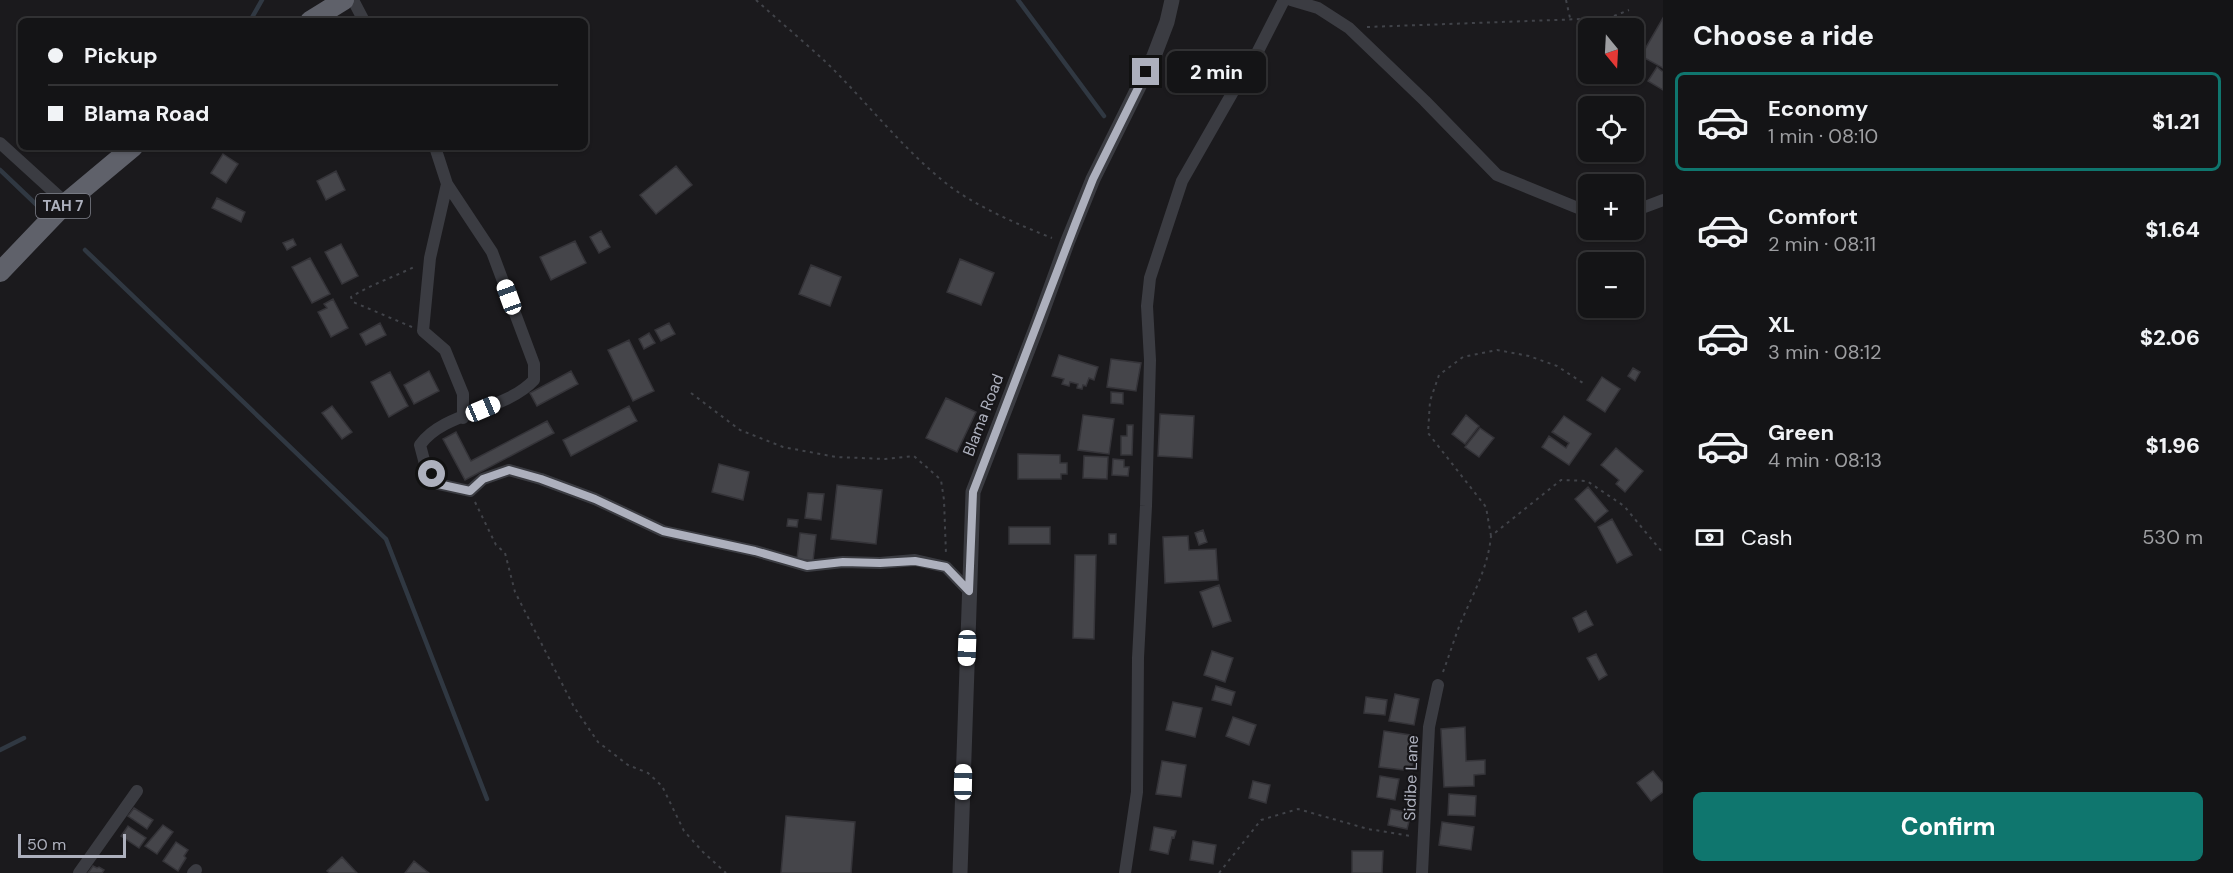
<!DOCTYPE html>
<meta charset="utf-8">
<style>
body{margin:0;font-family:"DM Sans",sans-serif;background:#1d1d1f;color:#f1f3f6;height:100vh;display:flex;flex-direction:column;font-size:22px;white-space:nowrap}
*{box-sizing:border-box;margin:0}
p{font-size:20px;color:#9d9ea1}
.icon{flex:none;width:33px;height:33px;fill:none;stroke:currentColor;stroke-width:2;stroke-linecap:round;stroke-linejoin:round}
.map{position:relative;flex:1;overflow:hidden}
.sheet{display:flex;flex-direction:column;background:#141416;width:570px}
.sheet>*{flex:none}
.guide{position:absolute;left:18px;top:18px;width:570px;height:132px;border-radius:9px;box-shadow:0 2px 4px #0004,0 0 0 2px #333335;display:grid;align-content:center;height:132px;padding:0 30px;background:#141416}
.needle{width:39px;rotate:162deg}
.controls{position:absolute;left:1578px;top:18px;display:grid;gap:12px}
.controls a{display:grid;place-items:center;width:66px;height:66px;border-radius:9px;background:#141416;box-shadow:0 2px 4px #0004,0 0 0 2px #333335;font-size:30px}
.scale{position:absolute;left:18px;bottom:15px;width:108px;box-sizing:border-box;padding-left:6px;border:3px solid #adb0bd;border-top:0;font-size:16px;line-height:21px;white-space:nowrap;color:#adb0bd;-webkit-text-stroke:4px #161518;paint-order:stroke}
.end{position:absolute;width:27px;height:27px;margin:-14px;border:8px solid #adb0bd;background:#111;box-shadow:0 0 0 3px #111}
.from{border-radius:50%}
.bubble{position:absolute;height:42px;border-radius:9px;background:#141416;box-shadow:0 2px 4px #0004,0 0 0 2px #333335;font-size:20px;font-weight:800;line-height:42px;text-align:center}
.car{position:absolute;width:18px;height:36px;margin:-18px -9px;border-radius:8px;box-shadow:0 0 4px 2px #0007;background:linear-gradient(#fff 24%,#345 0 40%,#fff 0 76%,#345 0 86%,#fff 0)}
.guide b{display:flex;align-items:center;gap:21px;height:57px;font-size:22px}
.guide b+b{border-top:2px solid #333335}
.guide i{width:15px;height:15px;background:#f1f3f6}
ul{padding:0;list-style:none}
li{display:flex;align-items:center;gap:18px;height:99px;margin:0 12px 9px;padding:0 18px;border:3px solid transparent;border-radius:9px}
li div{flex:1}
li b{display:block;font-size:22px}
li em{font-style:normal;font-weight:800}
li.active{border-color:#0f766e}
li>.icon{width:54px;height:54px;stroke-width:1.5}
h2{padding:0 30px;font-size:27px;line-height:72px}
.pay{display:flex;align-items:center;gap:15px;height:66px;padding:0 30px;font-size:22px}
.pay p{margin-inline-start:auto}
.cta{display:flex;gap:12px;margin-top:auto;padding:12px 30px}
.cta a{flex:1;height:69px;border-radius:9px;background:#0f766e;color:#fff;font-size:24px;font-weight:800;line-height:69px;text-align:center}
main{display:flex;flex:1;min-height:0}
.map>svg:first-child{display:block}
</style>
<main>
<div class="map">
<svg width="1663" height="873" viewBox="0 0 1663 873">
<rect width="100%" height="100%" fill="#1b1a1d"/>
<g fill="none" stroke-linecap="round" stroke-linejoin="round">
<path stroke="#303842" stroke-width="4.5" d="M1018,0L1104,116
M250,21L262,0
M0,170L41,209
M85,250L386,539L487,799
M0,750L24,738"/>
</g>
<path fill="#45454a" stroke="#353439" stroke-width="1.5" d="M1663,18V68L1641,56Z
M1657,67L1663,72V90L1648,81Z
M223,154L238,164L226,183L211,173Z
M676,166L692,185L656,214L640,195Z
M336,171L345,190L326,200L317,181Z
M217,198L245,212L241,222L212,208Z
M601,231L610,247L599,253L590,237Z
M293,239L296,245L287,250L283,243Z
M575,241L586,263L551,280L540,257Z
M341,244L358,276L342,284L325,252Z
M310,258L330,294L312,303L292,267Z
M960,259L994,273L981,305L947,292Z
M811,265L841,277L830,306L799,294Z
M333,299L348,328L331,337L318,312L327,308L324,304Z
M380,323L386,335L366,345L360,334Z
M669,323L675,334L661,341L655,330Z
M649,333L655,343L644,349L639,339Z
M629,340L654,391L633,401L608,350Z
M1059,355L1098,367L1094,380L1089,378L1086,386L1083,385L1082,389L1077,388L1078,384L1070,382L1069,386L1062,384L1064,379L1052,376Z
M1111,359L1141,363L1136,391L1107,387Z
M1633,368L1640,372L1635,381L1628,376Z
M429,371L439,391L414,404L404,385Z
M571,371L578,384L537,406L530,393Z
M390,372L408,406L389,417L371,382Z
M1602,377L1620,389L1605,412L1587,400Z
M1111,392L1123,393V404L1111,403Z
M946,398L976,412L957,452L926,438Z
M332,406L352,432L342,439L322,413Z
M629,406L637,421L571,456L563,440Z
M1160,414L1194,416L1192,458L1158,456Z
M1083,415L1114,419L1109,454L1078,450Z
M1466,415L1479,426L1465,444L1452,434Z
M1564,416L1591,434L1569,465L1542,447L1549,436L1566,448L1569,443L1552,432Z
M547,421L554,433L465,480L443,439L456,432L471,461Z
M1127,425H1133L1132,455H1121V436H1127Z
M1480,428L1494,438L1479,457L1465,447Z
M1616,448L1643,471L1625,492L1616,484L1619,480L1601,465Z
M1018,454L1060,455V463H1067V474H1061V479H1018Z
M1084,456L1108,457L1107,479L1083,478Z
M1113,459L1124,460V467H1129L1128,476L1112,475Z
M719,464L749,472L743,500L712,492Z
M837,485L882,490L876,544L831,539Z
M1588,487L1608,511L1595,522L1575,499Z
M808,493L824,494L821,520L805,518Z
M788,519L798,520L797,527L787,526Z
M1612,519L1632,555L1617,563L1598,527Z
M1009,527H1050V544H1009Z
M1203,530L1207,542L1199,545L1195,533Z
M800,533L816,535L813,561L797,559Z
M1109,534H1116V544H1109Z
M1188,536L1189,550L1216,549L1218,580L1165,583L1163,537Z
M1075,555H1096L1094,639L1073,638Z
M1219,585L1231,621L1213,627L1200,592Z
M1586,611L1593,625L1579,632L1573,618Z
M1212,651L1233,658L1225,682L1204,675Z
M1596,654L1607,675L1599,680L1587,658Z
M1216,686L1235,692L1231,705L1212,700Z
M1395,694L1419,699L1414,725L1389,721Z
M1366,697L1387,700L1385,715L1364,713Z
M1173,702L1202,708L1195,737L1166,730Z
M1233,717L1256,725L1249,745L1226,736Z
M1465,727L1466,761L1485,760V774L1474,775V786L1444,787L1441,729Z
M1384,731L1417,736L1412,771L1379,767Z
M1162,761L1186,765L1181,797L1156,794Z
M1653,771L1663,783V792L1651,801L1637,783Z
M1380,776L1399,779L1395,800L1377,797Z
M1253,781L1270,785L1266,803L1249,798Z
M1449,794L1476,796L1475,816L1448,815Z
M134,808L153,820L147,829L128,816Z
M1391,809L1411,813L1407,829L1388,825Z
M786,816L855,822L851,873H781Z
M1442,822L1474,827L1471,850L1439,845Z
M163,825L173,832L157,854L145,846Z
M128,826L146,838L139,848L121,836Z
M1154,827L1176,831L1174,838L1172,837L1168,854L1150,850Z
M1193,841L1216,845L1213,864L1190,860Z
M176,842L188,850L184,856L186,858L178,871L163,861Z
M1352,851H1383L1382,873H1352Z
M342,857L357,873H330L327,871Z
M414,861L429,873H405Z
M93,866L97,868L99,867L104,870L102,873H88Z"/>
<g fill="none" stroke-linecap="round" stroke-linejoin="round">
<path stroke="#414349" stroke-width="2" stroke-dasharray="3 4.5" stroke-linecap="butt" d="M756,0C781,23 807,44 831,67C869,105 905,151 947,184C975,206 1019,225 1052,238
M1566,0L1570,18
M1367,27L1609,18L1629,10
M412,327L353,302L351,297C372,284 394,277 416,266
M691,393L740,430L783,447L836,457L885,459L914,456L941,480L944,500L946,554
M475,502L496,545L505,553L515,592L574,707L598,742L628,765L648,773L662,786L684,831L703,852L726,873
M1491,536L1486,507L1428,433L1430,401L1439,375L1463,357L1497,350L1529,356L1557,366L1586,385
M1443,672C1449,656 1454,640 1460,624C1473,594 1488,568 1491,536L1561,480L1587,481L1624,506L1663,553
M1219,873L1261,820L1298,809L1368,829L1411,836"/>
<path stroke="#3b3c42" stroke-width="12" d="M353,0L364,21
M1291,0L1318,8L1349,28L1425,101L1497,175L1578,208L1588,210
M0,143L66,203
M435,147L447,184L492,252L534,364V380C504,412 444,411 420,445L425,464L438,484L470,491L483,479L509,470L541,479L595,499L663,531L755,551L807,566L843,562L880,563L915,560L946,567L969,591
M447,184L430,258L423,331L445,350L463,394V418
M1634,211L1663,200
M79,873L137,791
M193,873L196,870
M1125,873L1137,792L1138,658L1146,506L1150,360L1147,306L1150,278L1182,181L1238,83L1254,59L1284,0
M1422,873L1429,727L1438,685"/>
<path stroke="#3b3c42" stroke-width="15" d="M960,873L973,492L1037,326L1067,243L1093,179L1154,56L1167,22L1172,0"/>
<path stroke="#5f616a" stroke-width="20" d="M310,21L344,0
M0,272L66,203L133,147"/>
</g>
<g fill="none" stroke-linecap="round" stroke-linejoin="round">
<path stroke="#adb0bd" stroke-width="8" d="M432,474L438,484L470,491L483,479L509,470L541,479L595,499L663,531L755,551L807,566L843,562L880,563L915,561L946,567L969,591L973,492L1076,222L1093,179L1146,72"/>
</g>
<g text-anchor="middle" dominant-baseline="central" stroke-width="4.5" stroke-linejoin="round" paint-order="stroke">
<rect fill="#161518" stroke="#80828c" stroke-width="1.5" x="36" y="194" width="54" height="24" rx="4.5"/>
<g font-size="15" font-weight="bold" fill="#adb0bd">
<text x="63" y="206">TAH 7</text>
</g>
<g font-size="16" fill="#adb0bd" stroke="#161518">
<text transform="translate(983 415) rotate(-69)">Blama Road</text>
<text transform="translate(1411 778) rotate(-88)">Sidibe Lane</text>
</g>
</g>
</svg>
<div class="controls">
<a><svg class="needle" viewBox="-14 -14 28 28"><path d="M0-13l5 13h-10z" fill="#e53935"/><path d="M0 13l5-13h-10z" fill="#9d9ea1"/></svg></a>
<a><svg class="icon" aria-label="locate" viewBox="0 0 24 24"><circle cx="12" cy="12" r="6"/><path d="M12 2v4M12 18v4M2 12h4M18 12h4"/></svg></a>
<a>+</a>
<a>−</a>
</div>
<div class="scale">50 m</div>
<i class="end from" style="left:432px;top:474px"></i>
<i class="end" style="left:1146px;top:72px"></i>
<div class="bubble" style="left:1167px;top:51px;width:99px">2 min</div>
<i class="car" style="left:509px;top:297px;rotate:340deg"></i>
<i class="car" style="left:483px;top:409px;rotate:67deg"></i>
<i class="car" style="left:967px;top:648px;rotate:182deg"></i>
<i class="car" style="left:963px;top:782px;rotate:1deg"></i>
<div class="guide">
<b><i class="from"></i>Pickup</b>
<b><i></i>Blama Road</b>
</div>
</div>
<section class="sheet">
<h2>Choose a ride</h2>
<ul>
<li class="active"><svg class="icon" aria-label="car" viewBox="0 0 24 24"><path d="M5 17H2v-5l4-1 3-4h7l3 4 3 1v5h-3M9 17h6M6 11h13"/><circle cx="7" cy="17" r="2"/><circle cx="17" cy="17" r="2"/></svg><div><b>Economy</b><p>1 min · 08:10</p></div><em>$1.21</em></li>
<li><svg class="icon" aria-label="car" viewBox="0 0 24 24"><path d="M5 17H2v-5l4-1 3-4h7l3 4 3 1v5h-3M9 17h6M6 11h13"/><circle cx="7" cy="17" r="2"/><circle cx="17" cy="17" r="2"/></svg><div><b>Comfort</b><p>2 min · 08:11</p></div><em>$1.64</em></li>
<li><svg class="icon" aria-label="car" viewBox="0 0 24 24"><path d="M5 17H2v-5l4-1 3-4h7l3 4 3 1v5h-3M9 17h6M6 11h13"/><circle cx="7" cy="17" r="2"/><circle cx="17" cy="17" r="2"/></svg><div><b>XL</b><p>3 min · 08:12</p></div><em>$2.06</em></li>
<li><svg class="icon" aria-label="car" viewBox="0 0 24 24"><path d="M5 17H2v-5l4-1 3-4h7l3 4 3 1v5h-3M9 17h6M6 11h13"/><circle cx="7" cy="17" r="2"/><circle cx="17" cy="17" r="2"/></svg><div><b>Green</b><p>4 min · 08:13</p></div><em>$1.96</em></li>
</ul>
<div class="pay"><svg class="icon" aria-label="cash" viewBox="0 0 24 24"><path d="M3 7h18v10H3z"/><circle cx="12" cy="12" r="2"/></svg>Cash<p>530 m</p></div>
<div class="cta"><a>Confirm</a></div>
</section>
</main>
